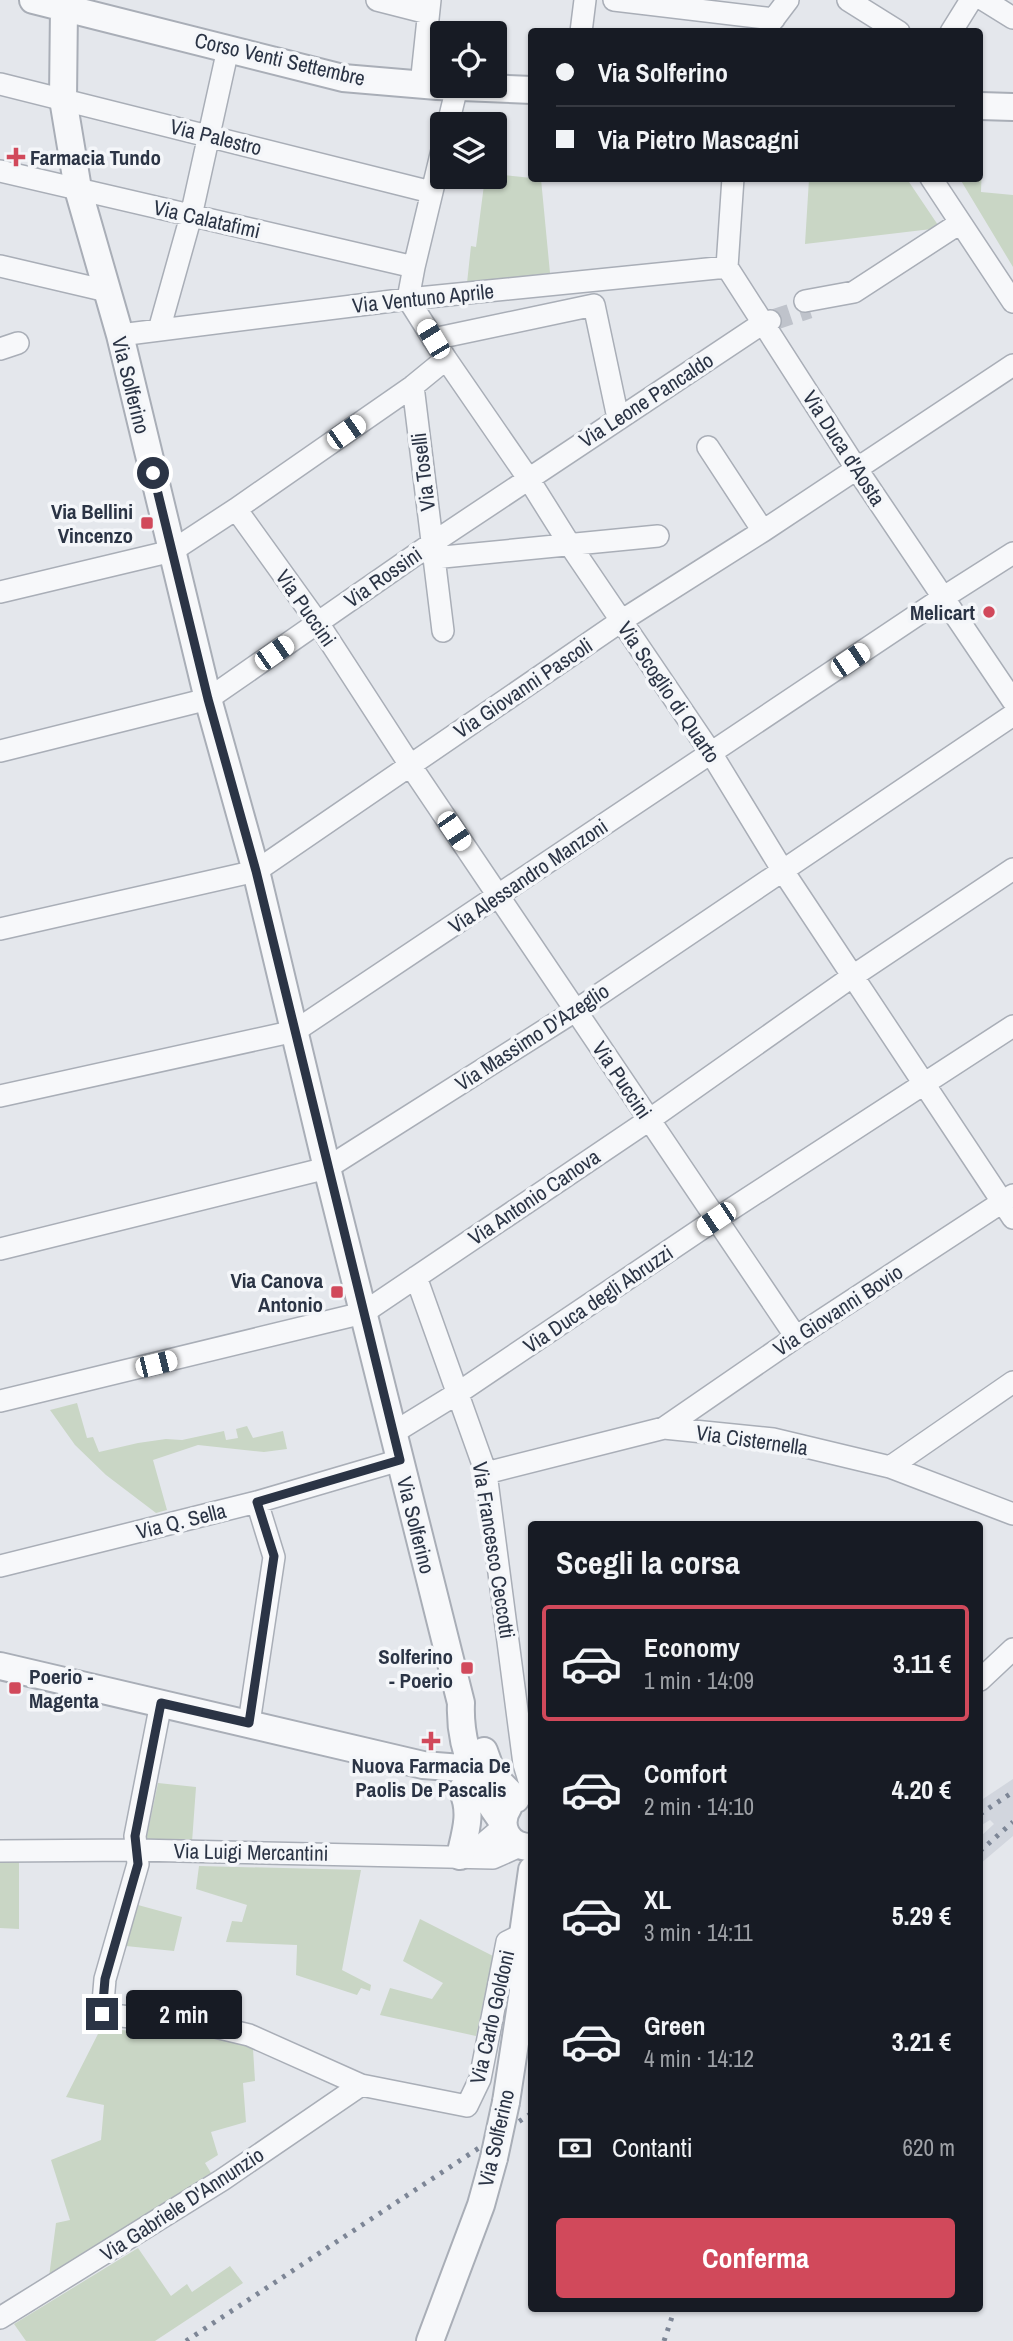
<!DOCTYPE html>
<html lang="it">
<meta charset="utf-8">
<style>
body{margin:0;font-family:"Archivo Narrow",sans-serif;background:#20242c;color:#f1f3f6;height:100vh;display:flex;flex-direction:column;font-size:26px;white-space:nowrap}
*{box-sizing:border-box;margin:0}
p{font-size:23px;color:#9ea1a6}
.icon{flex:none;width:38px;height:38px;fill:none;stroke:currentColor;stroke-width:2;stroke-linecap:round;stroke-linejoin:round}
.map{position:relative;flex:1;overflow:hidden}
.drawer{position:absolute;left:528px;top:1521px;width:455px;height:791px;display:flex;flex-direction:column;background:#171b24;border-radius:7px;box-shadow:0 2px 5px #0004}
.drawer>*{flex:none}
.top-card{position:absolute;left:528px;top:28px;width:455px;height:154px;border-radius:7px;box-shadow:0 2px 5px #0004;display:grid;align-content:center;height:154px;padding:0 28px;background:#171b24}
.fabs{position:absolute;left:430px;top:21px;display:grid;gap:14px}
.fabs a{display:grid;place-items:center;width:77px;height:77px;border-radius:7px;background:#171b24;box-shadow:0 2px 5px #0004;font-size:35px}
.end{position:absolute;width:32px;height:32px;margin:-16px;border:9px solid #2b3445;background:#fff;box-shadow:0 0 0 4px #fff}
.from{border-radius:50%}
.bubble{position:absolute;height:49px;border-radius:7px;background:#171b24;box-shadow:0 2px 5px #0004;font-size:23px;font-weight:700;line-height:49px;text-align:center}
.car{position:absolute;width:21px;height:42px;margin:-21px -10px;border-radius:9px;box-shadow:0 0 5px 2px #0007;background:linear-gradient(#fff 24%,#345 0 40%,#fff 0 76%,#345 0 86%,#fff 0)}
.top-card b{display:flex;align-items:center;gap:24px;height:66px;font-size:26px}
.top-card b+b{border-top:2px solid #363941}
.top-card i{width:18px;height:18px;background:#f1f3f6}
ul{padding:0;list-style:none}
li{display:flex;align-items:center;gap:21px;height:116px;margin:0 14px 10px;padding:0 14px;border:4px solid transparent;border-radius:7px}
li div{flex:1}
li b{display:block;font-size:26px}
li em{font-style:normal;font-weight:700}
li.on{border-color:#d1495b}
li>.icon{width:63px;height:63px;stroke-width:1.5}
h2{padding:0 28px;font-size:32px;line-height:84px}
.pay{display:flex;align-items:center;gap:18px;height:77px;padding:0 28px;font-size:26px}
.pay p{margin-inline-start:auto}
.primary-button{display:flex;gap:14px;margin-top:auto;padding:14px 28px}
.primary-button a{flex:1;height:80px;border-radius:7px;background:#d1495b;color:#fff;font-size:28px;font-weight:700;line-height:80px;text-align:center}
.map>svg:first-child{display:block}
</style>
<div class="map">
<svg width="1013" height="2341" viewBox="0 0 1013 2341">
<rect width="100%" height="100%" fill="#e4e7ec"/>
<path fill="#d2d6de" d="M1013,1779V1836L980,1864V1837L994,1824L990,1820L980,1826V1801Z"/>
<path fill="#c9d6c5" d="M980,127H983L981,192L1013,195V267L960,179L980,178Z
M495,174L541,179L550,273L467,283L471,246L476,247L485,177H495Z
M809,179H907L940,228L805,244Z
M77,1403L87,1438L93,1437L99,1452L138,1443L166,1439L182,1440L224,1431L226,1440L238,1438L236,1429L247,1426L253,1438L283,1431L287,1449L264,1452L198,1445L153,1460L167,1510L156,1513L106,1475L75,1445L50,1410Z
M158,1783L196,1787L192,1842L146,1840Z
M0,1859H19V1929L0,1928Z
M199,1866L361,1870L342,1970L371,1985L370,1991L361,1988L357,1995L296,1975L297,1945L226,1942L232,1921L242,1922L247,1905L196,1889Z
M138,1905L182,1917L174,1951L126,1946Z
M420,1919L493,1956L476,2036L380,2015L390,1988L432,1999L443,1983L403,1961Z
M101,2028L234,2041L253,2049L255,2081L243,2083L246,2122L211,2132L218,2155L205,2163L211,2173L49,2277L56,2223L70,2220L51,2160L101,2140L104,2105L66,2097Z
M138,2248L171,2296L187,2284L192,2292L230,2266L243,2283L155,2341H26L14,2324Z"/>
<g fill="none" stroke-linecap="round" stroke-linejoin="round">
<path stroke="#bfc3cb" stroke-width="21" stroke-dasharray="21 10" stroke-linecap="butt" d="M770,321L809,308"/>
<defs>
<path id="minor" d="M377,0L428,13
M614,0L774,19
M848,0L899,32
M984,0L1013,18
M766,29L788,0
M581,32L585,0
M951,32L971,0
M0,84L431,192
M421,85L430,0
M448,124L457,87
M443,146L414,267L408,299L446,359L528,478L570,545L711,753L783,871L1013,1218
M0,171L414,267
M733,178L727,267L856,468L1013,701
M931,178L1013,302
M0,266L107,291
M805,301L854,292L960,223
M159,330L191,216L228,49
M120,335L408,299L727,267
M433,339L594,305L618,418
M0,349L18,343
M413,386L443,631
M708,447L763,531
M236,509L318,623L410,765L796,1337
M433,558L658,536
M0,592L172,551L236,509L413,386L446,359
M0,751L208,699L431,544L763,323L770,321
M0,929L256,871L621,621L763,531L1013,365
M0,1096L295,1031L944,597L1013,553
M0,1249L327,1168L575,1011L1013,715
M416,1277L486,1473L524,1764L532,1790
M0,1401L363,1313L649,1120L853,976L1013,869
M664,1428L796,1337L1013,1195
M393,1433L458,1393L716,1219L1013,1026
M890,1467L1013,1382
M486,1473L664,1428L773,1439L890,1467L1013,1514
M0,1566L257,1502L400,1460
M980,1680L1013,1649
M161,1703L135,1836L138,1864L105,1979L102,2014L207,2025L249,2035L361,2085L467,2106L480,2079L507,1942L523,1934
M249,1723L274,1557L257,1502
M0,1851L137,1850L493,1858L520,1846
M462,1855L476,1850L503,1827
M0,2318L222,2180L361,2085"/>
<path id="tertiary" d="M33,0L343,78L437,86L532,90
M64,7L63,99L78,189L120,335L208,699L256,871L327,1168L461,1703C459,1746 477,1787 502,1821
M980,106L1013,107
M0,1666L423,1765L487,1770
M484,1751L493,1776L516,1799
M509,1806C496,1826 508,1848 532,1847
M460,1856C465,1834 473,1812 462,1790
M506,2102L523,1991V1934L532,1870
M430,2341L481,2205L494,2158"/>
</defs>
<use href="#minor" stroke="#a9aeb7" stroke-width="24"/>
<use href="#tertiary" stroke="#a9aeb7" stroke-width="30"/>
<use href="#minor" stroke="#f7f8fa" stroke-width="21"/>
<use href="#tertiary" stroke="#f7f8fa" stroke-width="26"/>
<path stroke="#7d8696" stroke-width="5" stroke-dasharray="3.5 7" stroke-linecap="butt" d="M980,1814L1013,1792
M980,1851L1013,1822
M186,2341L532,2113
M664,2341L675,2308"/>
<defs>
<path id="tertiary-bridge" d="M494,2158L506,2102"/>
</defs>
<use href="#tertiary-bridge" stroke="#a9aeb7" stroke-width="30" stroke-linecap="butt"/>
<use href="#tertiary-bridge" stroke="#f7f8fa" stroke-width="26"/>
</g>
<g fill="none" stroke-linecap="round" stroke-linejoin="round">
<path stroke="#2b3445" stroke-width="9" d="M102,2014L105,1979L138,1864L135,1836L161,1703L249,1723L274,1556L257,1502L400,1460L256,871L208,699L153,473"/>
</g>
<g fill="#d1495b" stroke="#f4f6f9" stroke-width="2.5">
<path d="M12.5 146.5h7v7h7v7h-7v7h-7v-7h-7v-7h7z"/>
<rect x="140" y="516" width="14" height="14" rx="3.5"/>
<circle cx="989" cy="612" r="7"/>
<rect x="330" y="1285" width="14" height="14" rx="3.5"/>
<rect x="460" y="1661" width="14" height="14" rx="3.5"/>
<rect x="8" y="1681" width="14" height="14" rx="3.5"/>
<path d="M427.5 1730.5h7v7h7v7h-7v7h-7v-7h-7v-7h7z"/>
</g>
<g text-anchor="middle" dominant-baseline="central" stroke-width="7" stroke-linejoin="round" paint-order="stroke">
<g font-size="21" fill="#2b3445" stroke="#f4f6f9">
<text transform="translate(280 59) rotate(13)">Corso Venti Settembre</text>
<text transform="translate(216 137) rotate(14)">Via Palestro</text>
<text transform="translate(207 219) rotate(13)">Via Calatafimi</text>
<text transform="translate(423 298) rotate(-6)">Via Ventuno Aprile</text>
<text transform="translate(131 385) rotate(76)">Via Solferino</text>
<text transform="translate(646 400) rotate(-33)">Via Leone Pancaldo</text>
<text transform="translate(844 448) rotate(57)">Via Duca d'Aosta</text>
<text transform="translate(423 472) rotate(-97)">Via Toselli</text>
<text transform="translate(383 577) rotate(-35)">Via Rossini</text>
<text transform="translate(306 608) rotate(55)">Via Puccini</text>
<text transform="translate(523 688) rotate(-34)">Via Giovanni Pascoli</text>
<text transform="translate(669 692) rotate(56)">Via Scoglio di Quarto</text>
<text transform="translate(528 876) rotate(-34)">Via Alessandro Manzoni</text>
<text transform="translate(532 1037) rotate(-33)">Via Massimo D'Azeglio</text>
<text transform="translate(622 1080) rotate(56)">Via Puccini</text>
<text transform="translate(534 1197) rotate(-34)">Via Antonio Canova</text>
<text transform="translate(598 1299) rotate(-34)">Via Duca degli Abruzzi</text>
<text transform="translate(838 1310) rotate(-33)">Via Giovanni Bovio</text>
<text transform="translate(752 1440) rotate(8)">Via Cisternella</text>
<text transform="translate(181 1521) rotate(-14)">Via Q. Sella</text>
<text transform="translate(416 1525) rotate(76)">Via Solferino</text>
<text transform="translate(494 1550) rotate(81)">Via Francesco Ceccotti</text>
<text transform="translate(251 1852) rotate(1)">Via Luigi Mercantini</text>
<text transform="translate(492 2017) rotate(-77)">Via Carlo Goldoni</text>
<text transform="translate(496 2138) rotate(-77)">Via Solferino</text>
<text transform="translate(182 2204) rotate(-33)">Via Gabriele D'Annunzio</text>
</g>
<g font-size="21" font-weight="bold" fill="#2b3445" stroke="#f4f6f9" text-anchor="end">
<text x="30" y="157" text-anchor="start">Farmacia Tundo</text>
<text x="133" y="511">Via Bellini<tspan x="133" dy="24">Vincenzo</tspan></text>
<text x="975" y="612">Melicart</text>
<text x="323" y="1280">Via Canova<tspan x="323" dy="24">Antonio</tspan></text>
<text x="453" y="1656">Solferino<tspan x="453" dy="24">- Poerio</tspan></text>
<text x="29" y="1676" text-anchor="start">Poerio -<tspan x="29" dy="24">Magenta</tspan></text>
<text x="431" y="1765" text-anchor="middle">Nuova Farmacia De<tspan x="431" dy="24">Paolis De Pascalis</tspan></text>
</g>
</g>
</svg>
<div class="fabs">
<a><svg class="icon" aria-label="locate" viewBox="0 0 24 24"><circle cx="12" cy="12" r="6"/><path d="M12 2v4M12 18v4M2 12h4M18 12h4"/></svg></a>
<a><svg class="icon" aria-label="layers" viewBox="0 0 24 24"><path d="M12 4l9 5-9 5-9-5zM3 14l9 5 9-5"/></svg></a>
</div>
<i class="end from" style="left:153px;top:473px"></i>
<i class="end" style="left:102px;top:2014px"></i>
<div class="bubble" style="left:126px;top:1990px;width:116px">2 min</div>
<i class="car" style="left:433px;top:339px;rotate:329deg"></i>
<i class="car" style="left:346px;top:432px;rotate:55deg"></i>
<i class="car" style="left:274px;top:653px;rotate:55deg"></i>
<i class="car" style="left:850px;top:660px;rotate:56deg"></i>
<i class="car" style="left:454px;top:831px;rotate:146deg"></i>
<i class="car" style="left:716px;top:1219px;rotate:236deg"></i>
<i class="car" style="left:156px;top:1364px;rotate:76deg"></i>
<div class="top-card">
<b><i class="from"></i>Via Solferino</b>
<b><i></i>Via Pietro Mascagni</b>
</div>
<section class="drawer">
<h2>Scegli la corsa</h2>
<ul>
<li class="on"><svg class="icon" aria-label="car" viewBox="0 0 24 24"><path d="M5 17H2v-5l4-1 3-4h7l3 4 3 1v5h-3M9 17h6M6 11h13"/><circle cx="7" cy="17" r="2"/><circle cx="17" cy="17" r="2"/></svg><div><b>Economy</b><p>1 min · 14:09</p></div><em>3.11 €</em></li>
<li><svg class="icon" aria-label="car" viewBox="0 0 24 24"><path d="M5 17H2v-5l4-1 3-4h7l3 4 3 1v5h-3M9 17h6M6 11h13"/><circle cx="7" cy="17" r="2"/><circle cx="17" cy="17" r="2"/></svg><div><b>Comfort</b><p>2 min · 14:10</p></div><em>4.20 €</em></li>
<li><svg class="icon" aria-label="car" viewBox="0 0 24 24"><path d="M5 17H2v-5l4-1 3-4h7l3 4 3 1v5h-3M9 17h6M6 11h13"/><circle cx="7" cy="17" r="2"/><circle cx="17" cy="17" r="2"/></svg><div><b>XL</b><p>3 min · 14:11</p></div><em>5.29 €</em></li>
<li><svg class="icon" aria-label="car" viewBox="0 0 24 24"><path d="M5 17H2v-5l4-1 3-4h7l3 4 3 1v5h-3M9 17h6M6 11h13"/><circle cx="7" cy="17" r="2"/><circle cx="17" cy="17" r="2"/></svg><div><b>Green</b><p>4 min · 14:12</p></div><em>3.21 €</em></li>
</ul>
<div class="pay"><svg class="icon" aria-label="cash" viewBox="0 0 24 24"><path d="M3 7h18v10H3z"/><circle cx="12" cy="12" r="2"/></svg>Contanti<p>620 m</p></div>
<div class="primary-button"><a>Conferma</a></div>
</section>
</div>
